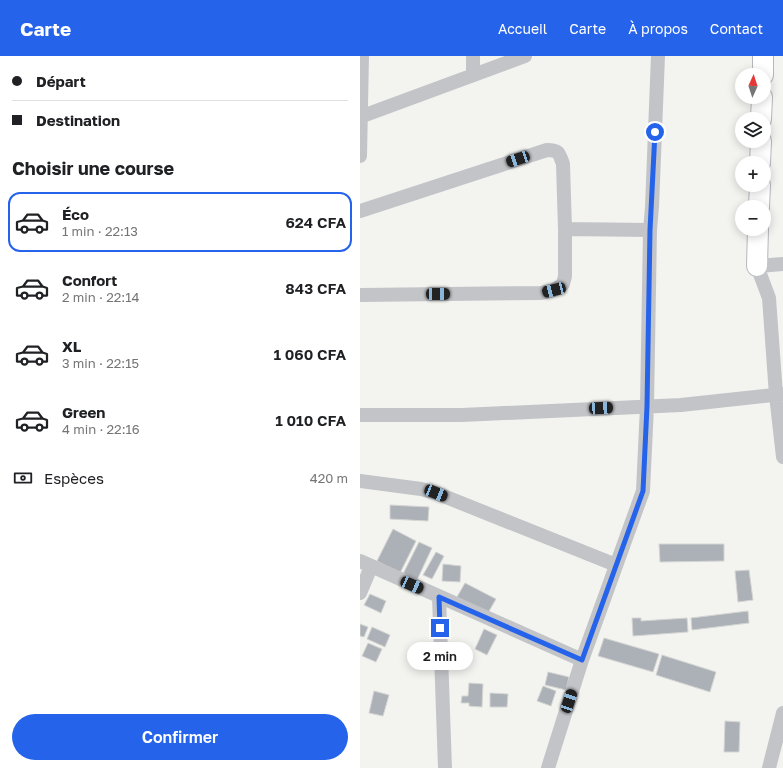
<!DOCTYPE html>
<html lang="fr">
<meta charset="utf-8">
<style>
body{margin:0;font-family:"Golos Text",sans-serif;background:#f6f6f6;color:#202124;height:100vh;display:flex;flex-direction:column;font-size:15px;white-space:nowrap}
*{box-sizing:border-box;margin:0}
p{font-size:13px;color:#757577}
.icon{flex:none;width:22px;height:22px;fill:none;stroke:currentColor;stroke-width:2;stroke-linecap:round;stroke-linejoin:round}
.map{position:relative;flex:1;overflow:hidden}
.sheet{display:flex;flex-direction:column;background:#fff;width:360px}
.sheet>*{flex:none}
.hud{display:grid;align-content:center;height:88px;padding:0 12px;background:#fff}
.needle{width:26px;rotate:3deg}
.controls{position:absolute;left:375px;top:12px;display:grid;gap:8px}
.controls a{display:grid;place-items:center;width:36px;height:36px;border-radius:50%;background:#fff;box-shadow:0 2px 10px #0003;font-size:20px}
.end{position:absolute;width:18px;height:18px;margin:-9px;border:5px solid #2563eb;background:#fff;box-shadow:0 0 0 2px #fff}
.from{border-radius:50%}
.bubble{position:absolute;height:28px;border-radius:14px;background:#fff;box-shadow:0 2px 10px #0003;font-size:13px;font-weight:600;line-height:28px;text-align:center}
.car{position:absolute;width:12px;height:24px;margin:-12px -6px;border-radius:5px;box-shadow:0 0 3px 1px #0007;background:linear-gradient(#222 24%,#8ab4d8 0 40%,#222 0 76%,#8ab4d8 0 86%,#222 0)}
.hud b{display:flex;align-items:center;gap:14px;height:38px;font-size:15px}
.hud b+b{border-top:1px solid #e0e0e0}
.hud i{width:10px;height:10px;background:#202124}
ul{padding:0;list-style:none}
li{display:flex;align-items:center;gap:12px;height:60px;margin:0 8px 6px;padding:0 4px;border:2px solid transparent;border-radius:12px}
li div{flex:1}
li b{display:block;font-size:15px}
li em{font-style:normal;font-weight:600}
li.on{border-color:#2563eb}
li>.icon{width:36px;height:36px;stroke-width:1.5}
h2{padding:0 12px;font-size:18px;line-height:48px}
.pay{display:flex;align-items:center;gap:10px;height:44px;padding:0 12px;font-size:15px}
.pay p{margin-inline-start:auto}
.button{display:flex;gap:8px;margin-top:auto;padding:8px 12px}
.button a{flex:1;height:46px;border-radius:24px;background:#2563eb;color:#fff;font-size:16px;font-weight:600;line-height:46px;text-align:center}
header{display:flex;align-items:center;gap:24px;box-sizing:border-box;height:56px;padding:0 20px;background:#2563eb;color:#fff}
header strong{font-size:19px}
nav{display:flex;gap:22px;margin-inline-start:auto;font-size:14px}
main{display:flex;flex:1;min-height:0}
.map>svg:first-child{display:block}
</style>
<header>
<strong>Carte</strong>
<nav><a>Accueil</a><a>Carte</a><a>À propos</a><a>Contact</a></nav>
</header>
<main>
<section class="sheet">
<div class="hud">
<b><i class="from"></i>Départ</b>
<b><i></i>Destination</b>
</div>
<h2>Choisir une course</h2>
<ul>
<li class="on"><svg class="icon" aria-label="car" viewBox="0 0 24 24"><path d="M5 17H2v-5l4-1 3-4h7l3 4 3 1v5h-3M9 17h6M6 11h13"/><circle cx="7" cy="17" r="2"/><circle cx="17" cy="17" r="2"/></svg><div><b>Éco</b><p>1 min · 22:13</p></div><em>624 CFA</em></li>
<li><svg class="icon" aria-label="car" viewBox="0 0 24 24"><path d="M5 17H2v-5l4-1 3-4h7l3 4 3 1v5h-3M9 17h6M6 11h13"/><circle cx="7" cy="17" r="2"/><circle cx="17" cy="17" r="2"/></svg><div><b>Confort</b><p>2 min · 22:14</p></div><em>843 CFA</em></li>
<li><svg class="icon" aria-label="car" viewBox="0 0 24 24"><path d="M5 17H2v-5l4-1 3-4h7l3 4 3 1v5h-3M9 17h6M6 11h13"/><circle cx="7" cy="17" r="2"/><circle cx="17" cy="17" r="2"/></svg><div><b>XL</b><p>3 min · 22:15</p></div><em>1 060 CFA</em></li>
<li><svg class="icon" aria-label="car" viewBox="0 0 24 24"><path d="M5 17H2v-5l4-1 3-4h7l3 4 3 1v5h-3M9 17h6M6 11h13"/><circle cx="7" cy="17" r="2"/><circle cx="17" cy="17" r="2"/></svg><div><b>Green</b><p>4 min · 22:16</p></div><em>1 010 CFA</em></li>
</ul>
<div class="pay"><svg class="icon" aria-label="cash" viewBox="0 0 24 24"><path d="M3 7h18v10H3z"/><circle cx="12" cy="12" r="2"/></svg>Espèces<p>420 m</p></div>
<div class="button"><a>Confirmer</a></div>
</section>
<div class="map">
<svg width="423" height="712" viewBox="0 0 423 712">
<rect width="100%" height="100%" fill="#f3f4f0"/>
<path fill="#acb1b7" stroke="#d4d5d3" d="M30,449L69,451L68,465L30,463Z
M33,473L56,485L40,517L17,505Z
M59,486L72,492L57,524L43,518Z
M299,488H364V505L300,506Z
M76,496L84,500L72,523L63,519Z
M83,508L101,510L100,526L82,525Z
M389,514L393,544L378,546L375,515Z
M105,527L136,543L128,557L97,541Z
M10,538L26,545L21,557L4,549Z
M388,555L389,567L332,574L331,562Z
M272,562H281V565L327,562L328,576L273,580Z
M0,568L8,571L4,581L0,580Z
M12,571L30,579L25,591L7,583Z
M124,573L137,579L127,599L115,593Z
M244,582L299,598L293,616L238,600Z
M8,587L22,593L16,606L2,600Z
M302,599L356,616L350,636L296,619Z
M188,616L209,621L206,634L185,629Z
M109,627L123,628L122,651L109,650V647H101L102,640H108Z
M183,630L196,635L191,650L177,645Z
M14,635L29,639L23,660L9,657Z
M130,637L148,638L147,651H130Z
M365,665L380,666L379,696H364Z"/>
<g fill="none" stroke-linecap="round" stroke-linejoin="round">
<defs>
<path id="secondary" d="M403,19V0
M401,63L402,41
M400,107L401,85
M399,151L400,129
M397,210L398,173"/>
</defs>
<use href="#secondary" stroke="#b4b7bc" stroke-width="22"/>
<path stroke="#c2c4c8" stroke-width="14" d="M113,0V19
M0,61L165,0
M0,100L2,0
M0,155L187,94C199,94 199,97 203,108L205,173V220L203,228L194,234L181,237L0,239
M205,173L290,174
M423,208L397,210L409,242L416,339L423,401
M0,359H102L321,349L423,338
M0,425L61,433L76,437L256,509
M0,505L222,604
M0,537L11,511
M79,541L85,712
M188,712L222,604L283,435L287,350L290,174L292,151L298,0
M409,712L423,657"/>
<use href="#secondary" stroke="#fff" stroke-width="20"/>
</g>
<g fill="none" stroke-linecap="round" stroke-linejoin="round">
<path stroke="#2563eb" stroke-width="5" d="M80,572L79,541L222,604L283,435L287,350L290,174L295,76"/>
</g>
</svg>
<div class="controls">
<a><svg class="needle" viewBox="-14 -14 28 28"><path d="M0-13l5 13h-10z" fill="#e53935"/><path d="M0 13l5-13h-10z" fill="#757577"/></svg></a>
<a><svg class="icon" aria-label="layers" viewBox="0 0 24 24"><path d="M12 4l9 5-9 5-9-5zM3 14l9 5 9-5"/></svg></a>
<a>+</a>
<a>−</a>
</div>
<i class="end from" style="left:295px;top:76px"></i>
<i class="end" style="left:80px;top:572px"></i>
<div class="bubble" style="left:47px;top:586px;width:66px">2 min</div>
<i class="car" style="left:158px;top:103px;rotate:252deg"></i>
<i class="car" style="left:194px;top:234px;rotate:256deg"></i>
<i class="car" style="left:78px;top:238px;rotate:90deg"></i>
<i class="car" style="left:241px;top:352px;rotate:87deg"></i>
<i class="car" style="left:76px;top:437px;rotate:112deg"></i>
<i class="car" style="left:52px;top:529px;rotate:114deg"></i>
<i class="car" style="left:209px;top:645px;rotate:18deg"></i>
</div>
</main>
